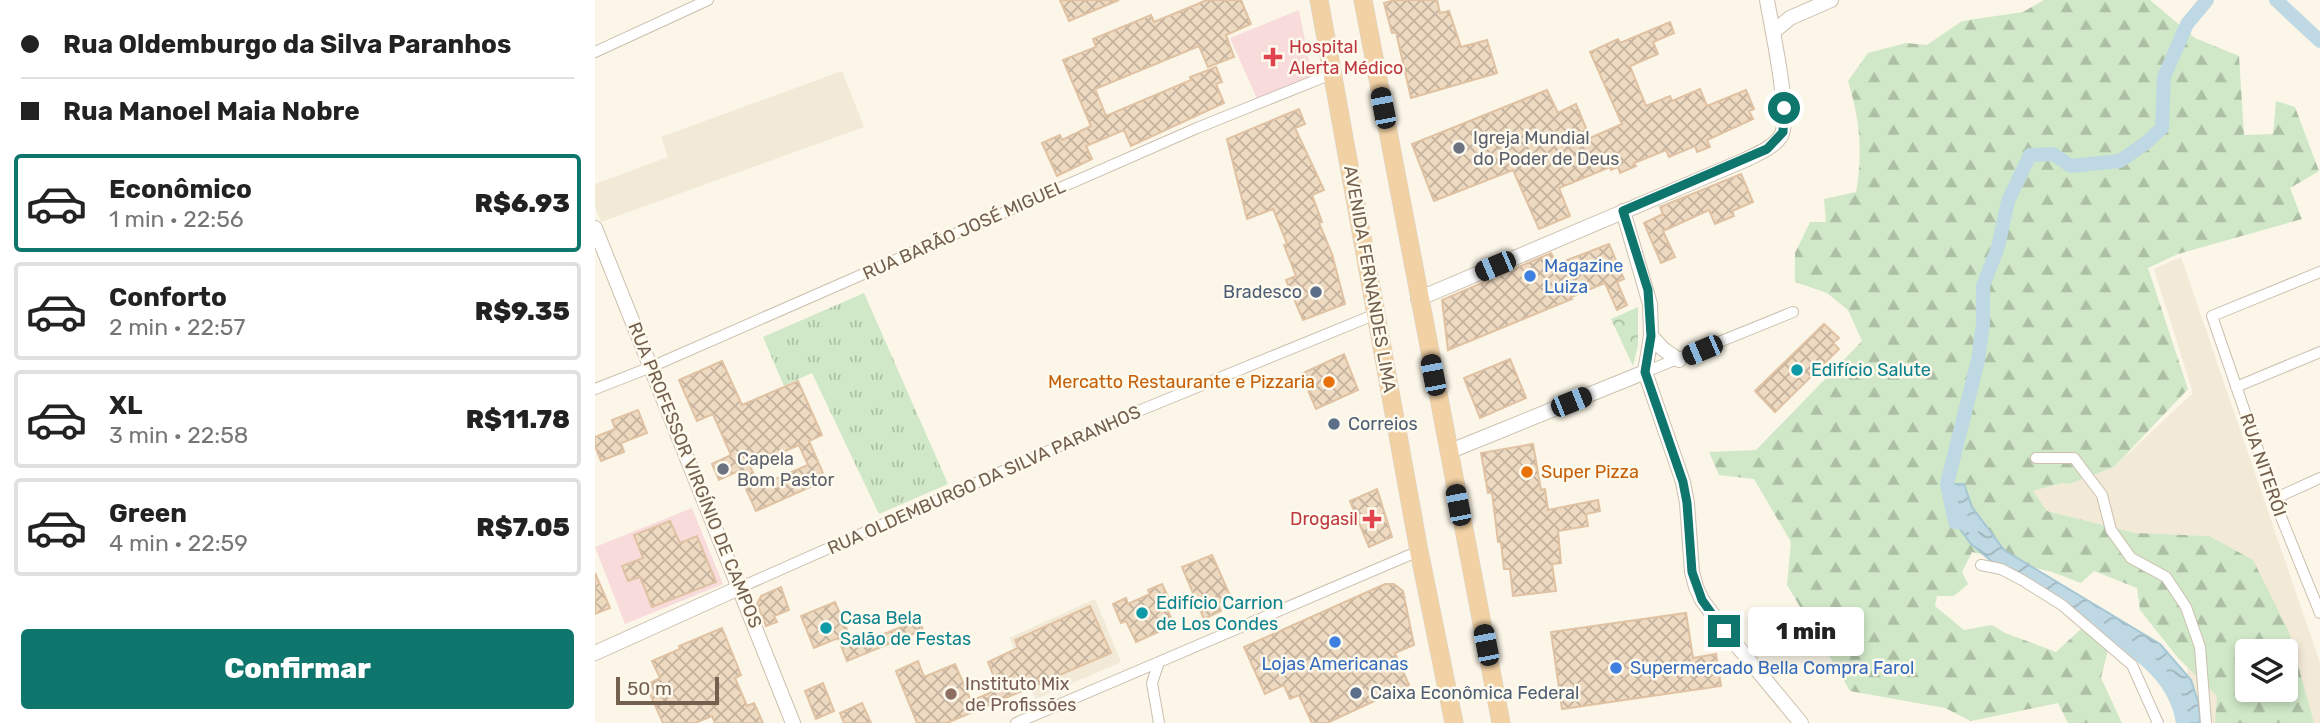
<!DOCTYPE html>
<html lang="pt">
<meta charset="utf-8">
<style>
body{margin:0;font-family:Rubik,sans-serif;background:#f2f2f2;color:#222;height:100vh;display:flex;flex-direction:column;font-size:26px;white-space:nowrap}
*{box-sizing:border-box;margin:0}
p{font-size:23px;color:#767676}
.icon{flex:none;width:38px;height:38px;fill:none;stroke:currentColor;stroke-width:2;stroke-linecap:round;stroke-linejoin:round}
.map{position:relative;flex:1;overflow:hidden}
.sheet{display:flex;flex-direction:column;background:#fff;width:595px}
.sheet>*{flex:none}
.hud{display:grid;align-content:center;height:154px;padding:0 21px;background:#fff}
.fabs{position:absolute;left:1640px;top:639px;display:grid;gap:14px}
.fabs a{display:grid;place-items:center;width:63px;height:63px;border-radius:7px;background:#fff;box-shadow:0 4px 10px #0003;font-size:35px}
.scale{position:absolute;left:21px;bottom:18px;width:103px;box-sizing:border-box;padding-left:7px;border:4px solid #73604e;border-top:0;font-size:19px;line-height:24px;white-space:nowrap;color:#73604e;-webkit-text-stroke:5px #fefaee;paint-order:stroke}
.end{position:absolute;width:32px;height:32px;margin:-16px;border:9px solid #0f766e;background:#fff;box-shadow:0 0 0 4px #fff}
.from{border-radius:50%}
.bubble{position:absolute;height:49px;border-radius:7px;background:#fff;box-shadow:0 4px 10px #0003;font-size:23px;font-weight:800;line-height:49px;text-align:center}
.car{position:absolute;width:21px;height:42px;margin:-21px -10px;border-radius:9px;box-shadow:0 0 5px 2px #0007;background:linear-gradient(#222 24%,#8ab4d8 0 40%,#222 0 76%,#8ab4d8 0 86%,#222 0)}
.hud b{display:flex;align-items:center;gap:24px;height:66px;font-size:26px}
.hud b+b{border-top:2px solid #e0e0e0}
.hud i{width:18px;height:18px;background:#222}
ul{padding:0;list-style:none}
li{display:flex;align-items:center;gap:21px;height:98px;margin:0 14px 10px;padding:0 7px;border:4px solid #e0e0e0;border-radius:7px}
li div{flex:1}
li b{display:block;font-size:26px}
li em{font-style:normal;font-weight:800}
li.active{border-color:#0f766e}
li>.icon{width:63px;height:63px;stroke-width:1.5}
.primary-button{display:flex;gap:14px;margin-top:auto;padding:14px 21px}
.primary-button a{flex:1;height:80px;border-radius:7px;background:#0f766e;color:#fff;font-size:28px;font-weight:800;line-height:80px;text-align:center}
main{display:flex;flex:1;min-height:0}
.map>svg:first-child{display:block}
</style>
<main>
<section class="sheet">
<div class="hud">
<b><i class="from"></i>Rua Oldemburgo da Silva Paranhos</b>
<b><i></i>Rua Manoel Maia Nobre</b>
</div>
<ul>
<li class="active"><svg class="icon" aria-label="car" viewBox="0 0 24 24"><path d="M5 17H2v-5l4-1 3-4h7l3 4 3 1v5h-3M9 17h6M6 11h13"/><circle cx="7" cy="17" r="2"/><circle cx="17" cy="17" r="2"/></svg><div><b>Econômico</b><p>1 min · 22:56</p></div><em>R$6.93</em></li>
<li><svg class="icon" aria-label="car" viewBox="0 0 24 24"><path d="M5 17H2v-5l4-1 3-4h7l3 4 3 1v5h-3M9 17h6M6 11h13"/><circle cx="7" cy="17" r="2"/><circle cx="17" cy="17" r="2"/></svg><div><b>Conforto</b><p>2 min · 22:57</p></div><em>R$9.35</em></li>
<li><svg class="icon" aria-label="car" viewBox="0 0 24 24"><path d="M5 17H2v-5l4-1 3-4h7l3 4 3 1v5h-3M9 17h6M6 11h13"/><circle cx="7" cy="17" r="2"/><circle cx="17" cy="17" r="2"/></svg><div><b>XL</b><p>3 min · 22:58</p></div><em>R$11.78</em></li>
<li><svg class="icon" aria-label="car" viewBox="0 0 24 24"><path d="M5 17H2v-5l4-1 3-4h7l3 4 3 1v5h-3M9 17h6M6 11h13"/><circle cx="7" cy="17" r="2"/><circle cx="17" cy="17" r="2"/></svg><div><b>Green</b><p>4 min · 22:59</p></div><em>R$7.05</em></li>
</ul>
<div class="primary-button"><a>Confirmar</a></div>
</section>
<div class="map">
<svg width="1725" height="723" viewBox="0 0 1725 723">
<defs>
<pattern id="grass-tufts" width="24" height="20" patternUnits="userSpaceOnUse" patternTransform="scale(1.75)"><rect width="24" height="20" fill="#d0e8c7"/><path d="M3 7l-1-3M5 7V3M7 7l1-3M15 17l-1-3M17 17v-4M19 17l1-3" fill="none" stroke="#adbfa4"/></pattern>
<pattern id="forest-firs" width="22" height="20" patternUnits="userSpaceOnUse" patternTransform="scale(1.75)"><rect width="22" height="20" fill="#d0e8c7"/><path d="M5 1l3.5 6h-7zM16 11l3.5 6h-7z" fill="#adbfa4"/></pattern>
<pattern id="park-crowns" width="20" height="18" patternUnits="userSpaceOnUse" patternTransform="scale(1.75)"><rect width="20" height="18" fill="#d0e8c7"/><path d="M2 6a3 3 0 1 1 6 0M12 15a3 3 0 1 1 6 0" fill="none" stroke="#adbfa4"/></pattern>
<pattern id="water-waves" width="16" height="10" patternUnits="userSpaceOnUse" patternTransform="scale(1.75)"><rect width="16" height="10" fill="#bed9e3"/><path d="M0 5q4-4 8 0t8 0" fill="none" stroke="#9fb3ba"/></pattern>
<pattern id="building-cross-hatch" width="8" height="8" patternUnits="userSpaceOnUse" patternTransform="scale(1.75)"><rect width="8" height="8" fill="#eed9c1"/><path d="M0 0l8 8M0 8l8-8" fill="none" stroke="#c5b39f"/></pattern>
</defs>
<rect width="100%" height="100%" fill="#fbf6e8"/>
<path fill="#f2e9d7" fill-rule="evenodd" d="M247,71L269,127L6,222L0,206V184L73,157L66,137Z
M1586,257L1725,663V723H1584L1614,536L1540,533L1452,511L1438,491L1467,483L1476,484L1519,467L1598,393L1559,269ZM1652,651H1690V690H1652Z
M500,599L526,662L441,699L414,638Z"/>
<path fill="#f8dcdc" d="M704,10L717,77L663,101L635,38Z
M97,508L128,584L30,624L0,547Z"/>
<path fill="url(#grass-tufts)" d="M269,293L353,484L284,514L217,373L189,386L168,337Z"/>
<path fill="url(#forest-firs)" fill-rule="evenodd" d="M1449,0H1555L1600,38L1644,56L1649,135L1678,134L1681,101L1700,107L1724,171L1695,188L1707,219L1583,254L1553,268L1593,389L1519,467L1475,484L1467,483L1438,491L1452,511L1540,533L1614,536L1658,560L1694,632L1719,723H1620L1622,696L1583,658L1545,610L1542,588L1499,571L1486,583L1457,572L1377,552L1367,572L1373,584L1359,596H1342L1340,606L1369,630L1397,625L1410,633L1461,652L1487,628L1513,650L1506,678L1527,723H1473L1463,703L1376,721L1350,708L1255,691L1192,585L1196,542L1159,479L1124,475L1114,452L1161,450L1267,341L1253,310L1232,293L1200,282V253L1215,222H1231L1229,199L1261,192C1268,152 1265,120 1253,81L1273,53L1311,43L1332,45L1367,21L1428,12ZM1652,651H1690V690H1652Z"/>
<path fill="url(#park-crowns)" d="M1043,307V346L1038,366L1016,319Z"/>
<path fill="url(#water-waves)" stroke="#a5c7d4" stroke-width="2" d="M1352,484H1369L1377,507L1409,550L1565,644L1596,680L1604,705L1605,723H1584C1584,718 1586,712 1585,707C1579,663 1450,594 1412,570L1406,569L1376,544L1360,522Z"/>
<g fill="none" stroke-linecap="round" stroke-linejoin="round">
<path stroke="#bed9e3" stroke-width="14" d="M1681,0L1725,41
M1378,527L1374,523L1360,522L1352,484L1383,360L1388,324V286L1403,247L1413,201L1435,155L1458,154L1476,166L1525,161L1552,142L1567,128L1569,77L1592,24L1612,0
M1484,617C1528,642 1580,668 1588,723"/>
</g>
<path fill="url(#building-cross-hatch)" stroke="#e0c2a3" stroke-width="2" fill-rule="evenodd" d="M465,0H524L474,21Z
M612,0H646L656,24L631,35L639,57L613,67L604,46L500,89L511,116L596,80L595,77L621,67L627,82L621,84L629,103L536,146L529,130L491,146L497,159L462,176L447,143L465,135L467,140L496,126L468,60L501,47L498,39L556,15L559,22Z
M800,0H842L845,13L854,11L866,47L892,40L902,73L816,98L801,32L797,33L789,3Z
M1075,22L1079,33L1058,42L1063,54L1035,66L1051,106L1075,96L1077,101L1105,89L1112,106L1151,90L1159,109L1154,111L1158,119L1112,140L1115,147L1102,152L1100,146L1074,157L1071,150L1039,163L1041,166L1025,173L1023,167L1016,170L1015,167L964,188L975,216L944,229L918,170L839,201L817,144L952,90L963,113L981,104L995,138L1027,124L995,52L1023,39L1025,43Z
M704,109L710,124L700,128L729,190L717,195L727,222L724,223L737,254L750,304L708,320L691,280L701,276L689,245L692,244L678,209L652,219L632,139Z
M1146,174L1158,202L1137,211L1139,216L1120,224L1114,210L1068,231L1080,257L1066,263L1049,223L1068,214L1065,207Z
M1014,244L1029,279L1022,282L1032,305L1022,310L1010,283L976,297L977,299L853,350L847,300L956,253L962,264Z
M1229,324L1244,338L1238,343L1244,349L1180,412L1160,391Z
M749,354L763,390L721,409L706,374Z
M915,359L931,398L885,418L869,378Z
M127,361L147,405L203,381L227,435L214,441L231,480L161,511L143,471L124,480L117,464L136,455L118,414L102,421L84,380ZM204,445L213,465L164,486L155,466Z
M43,410L52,433L26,443L29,452L6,461L0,446V437L20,429L17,420Z
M938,444L946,490L950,489L953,510L1003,500L1005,511L991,514L993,526L963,531L966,563L957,564L961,591L918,596L915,569H909L906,542H903L897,492L893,493L886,453Z
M782,489L797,537L774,547L755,501Z
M75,521L85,543L102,536L121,582L57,607L45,577L33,581L27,566L48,558L39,535Z
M617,555L636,598L623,603L626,611L609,619L587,567Z
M0,573L15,608L0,614Z
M567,584L575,601L570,604L579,625L541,642L531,621L526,623L518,604L531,598L533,604L555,594L553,590Z
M790,584H799L808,591L819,645L800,653L814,685L732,723H717L704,695L695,699L689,685L670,694L649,647Z
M186,587L194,610L179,616L182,622L171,626L162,604L166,596Z
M240,602L259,646L324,620L328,630L252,661L243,638L219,648L206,616Z
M495,606L516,653L352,723H322L301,671L323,661L329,677L360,664L376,701L404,689L393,662L423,648L420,640Z
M1091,613L1098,658L1121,654L1126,686L967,709L956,632Z
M127,628L146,675L140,678L152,706L159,703L168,723H120L117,716L100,723H68L51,685L65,678L57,661L85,649L84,646Z
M228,683L239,711L221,719L210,691Z
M267,703L276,723H249L245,713Z"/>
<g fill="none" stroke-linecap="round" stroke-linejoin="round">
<defs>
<path id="minor" d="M0,52L113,0
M1725,272L1617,316L1686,517L1725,613
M1050,372L1198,312
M1641,387L1725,352
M0,389L56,367L602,128L739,73
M1441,458H1479L1507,495L1516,530L1536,558L1571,577L1591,607L1605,647L1611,723
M1679,499L1725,478
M1386,565L1406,569L1427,580L1467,605L1537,665L1563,723
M146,587L546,410L781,314
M421,723L824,551
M564,723L557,683L564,662"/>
<path id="tertiary" d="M1178,32L1195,18L1236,0
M1028,211L1055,304L1056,336L1050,372L1088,482L1092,503L1097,572L1101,587L1107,600L1129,630L1206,723
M0,228L198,723
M823,299L1150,160C1162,154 1178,148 1186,136C1197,117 1176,25 1172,0
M1056,336L1068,349L1084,360
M853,452L1050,372
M0,653L146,587"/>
<path id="trunk" d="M724,0L824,551L859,723
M768,0L906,723"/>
</defs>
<use href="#minor" stroke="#ccbfaf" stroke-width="12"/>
<use href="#tertiary" stroke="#ccbfaf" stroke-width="16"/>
<use href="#trunk" stroke="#d8d2cd" stroke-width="19"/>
<use href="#minor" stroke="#fff" stroke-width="10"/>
<use href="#tertiary" stroke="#fff" stroke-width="14"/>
<use href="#trunk" stroke="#f2d2a5" stroke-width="18"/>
</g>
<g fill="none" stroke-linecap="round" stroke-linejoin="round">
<path stroke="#0f766e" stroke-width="9" d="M1129,631L1107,600L1097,572L1092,503L1088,482L1050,372L1056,336L1053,290L1028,211L1172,149L1188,132L1189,108"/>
</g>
<g fill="#e0444e" stroke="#fefaee" stroke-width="2.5">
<path d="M674.5 46.5h7v7h7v7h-7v7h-7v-7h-7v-7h7z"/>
<path d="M773.5 508.5h7v7h7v7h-7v7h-7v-7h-7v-7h7z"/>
</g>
<g fill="#6b7280" stroke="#fefaee" stroke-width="2.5">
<circle cx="864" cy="148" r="7"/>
<circle cx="128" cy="469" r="7"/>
</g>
<g fill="#3f7fe0" stroke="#fefaee" stroke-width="2.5">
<circle cx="935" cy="276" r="7"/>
<circle cx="740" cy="642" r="7"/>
<circle cx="1021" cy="668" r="7"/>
</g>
<g fill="#5c6f8a" stroke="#fefaee" stroke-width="2.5">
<circle cx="721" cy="292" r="7"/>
<circle cx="739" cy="424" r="7"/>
<circle cx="761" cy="693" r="7"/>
</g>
<g fill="#0f9aa8" stroke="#fefaee" stroke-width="2.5">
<circle cx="1202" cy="370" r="7"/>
<circle cx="547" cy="613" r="7"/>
<circle cx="231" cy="628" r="7"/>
</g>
<g fill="#e8710a" stroke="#fefaee" stroke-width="2.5">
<circle cx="734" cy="382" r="7"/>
<circle cx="932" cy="472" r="7"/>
</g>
<circle fill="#8d6e63" stroke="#fefaee" stroke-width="2.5" cx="356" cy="694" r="7"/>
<g text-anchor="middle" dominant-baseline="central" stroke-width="5" stroke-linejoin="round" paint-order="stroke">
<g font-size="18" fill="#be3a42" stroke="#fefaee" text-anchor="start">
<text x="694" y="47">Hospital<tspan x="694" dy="21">Alerta Médico</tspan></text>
<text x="763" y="519" text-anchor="end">Drogasil</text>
</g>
<g font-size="18" fill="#5b616d" stroke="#fefaee" text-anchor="start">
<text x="878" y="138">Igreja Mundial<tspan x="878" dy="21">do Poder de Deus</tspan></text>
<text x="142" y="459">Capela<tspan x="142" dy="21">Bom Pastor</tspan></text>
</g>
<g font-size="18" fill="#73604e" stroke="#fefaee">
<text transform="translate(369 230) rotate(-24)">RUA BARÃO JOSÉ MIGUEL</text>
<text transform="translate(775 279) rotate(80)">AVENIDA FERNANDES LIMA</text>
<text transform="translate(1668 465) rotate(71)">RUA NITERÓI</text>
<text transform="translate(100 475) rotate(68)">RUA PROFESSOR VIRGÍNIO DE CAMPOS</text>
<text transform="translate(389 480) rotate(-24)">RUA OLDEMBURGO DA SILVA PARANHOS</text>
</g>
<g font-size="18" fill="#366cbe" stroke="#fefaee" text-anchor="start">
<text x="949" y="266">Magazine<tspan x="949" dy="21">Luiza</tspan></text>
<text x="740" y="664" text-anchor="middle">Lojas Americanas</text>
<text x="1035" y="668">Supermercado Bella Compra Farol</text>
</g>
<g font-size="18" fill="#4e5e75" stroke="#fefaee" text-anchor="start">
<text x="707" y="292" text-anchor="end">Bradesco</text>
<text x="753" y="424">Correios</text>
<text x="775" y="693">Caixa Econômica Federal</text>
</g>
<g font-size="18" fill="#0d838f" stroke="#fefaee" text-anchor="start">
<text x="1216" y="370">Edifício Salute</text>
<text x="561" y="603">Edifício Carrion<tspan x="561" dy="21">de Los Condes</tspan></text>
<text x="245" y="618">Casa Bela<tspan x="245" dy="21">Salão de Festas</tspan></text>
</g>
<g font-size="18" fill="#c56008" stroke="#fefaee" text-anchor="end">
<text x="720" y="382">Mercatto Restaurante e Pizzaria</text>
<text x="946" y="472" text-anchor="start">Super Pizza</text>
</g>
<g font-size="18" fill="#785e54" stroke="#fefaee" text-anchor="start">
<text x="370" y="684">Instituto Mix<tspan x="370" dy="21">de Profissões</tspan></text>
</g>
</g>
</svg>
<div class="fabs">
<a><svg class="icon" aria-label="layers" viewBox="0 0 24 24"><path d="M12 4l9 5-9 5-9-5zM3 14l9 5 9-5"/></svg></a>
</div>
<div class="scale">50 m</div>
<i class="end from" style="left:1189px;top:108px"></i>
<i class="end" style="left:1129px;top:631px"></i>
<div class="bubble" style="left:1153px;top:607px;width:116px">1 min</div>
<i class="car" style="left:788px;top:108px;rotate:349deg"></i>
<i class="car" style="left:900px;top:266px;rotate:247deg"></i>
<i class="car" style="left:1107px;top:350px;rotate:247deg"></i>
<i class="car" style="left:838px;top:375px;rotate:349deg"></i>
<i class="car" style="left:976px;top:402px;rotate:68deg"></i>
<i class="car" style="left:863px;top:505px;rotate:349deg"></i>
<i class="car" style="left:891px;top:645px;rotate:349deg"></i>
</div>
</main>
